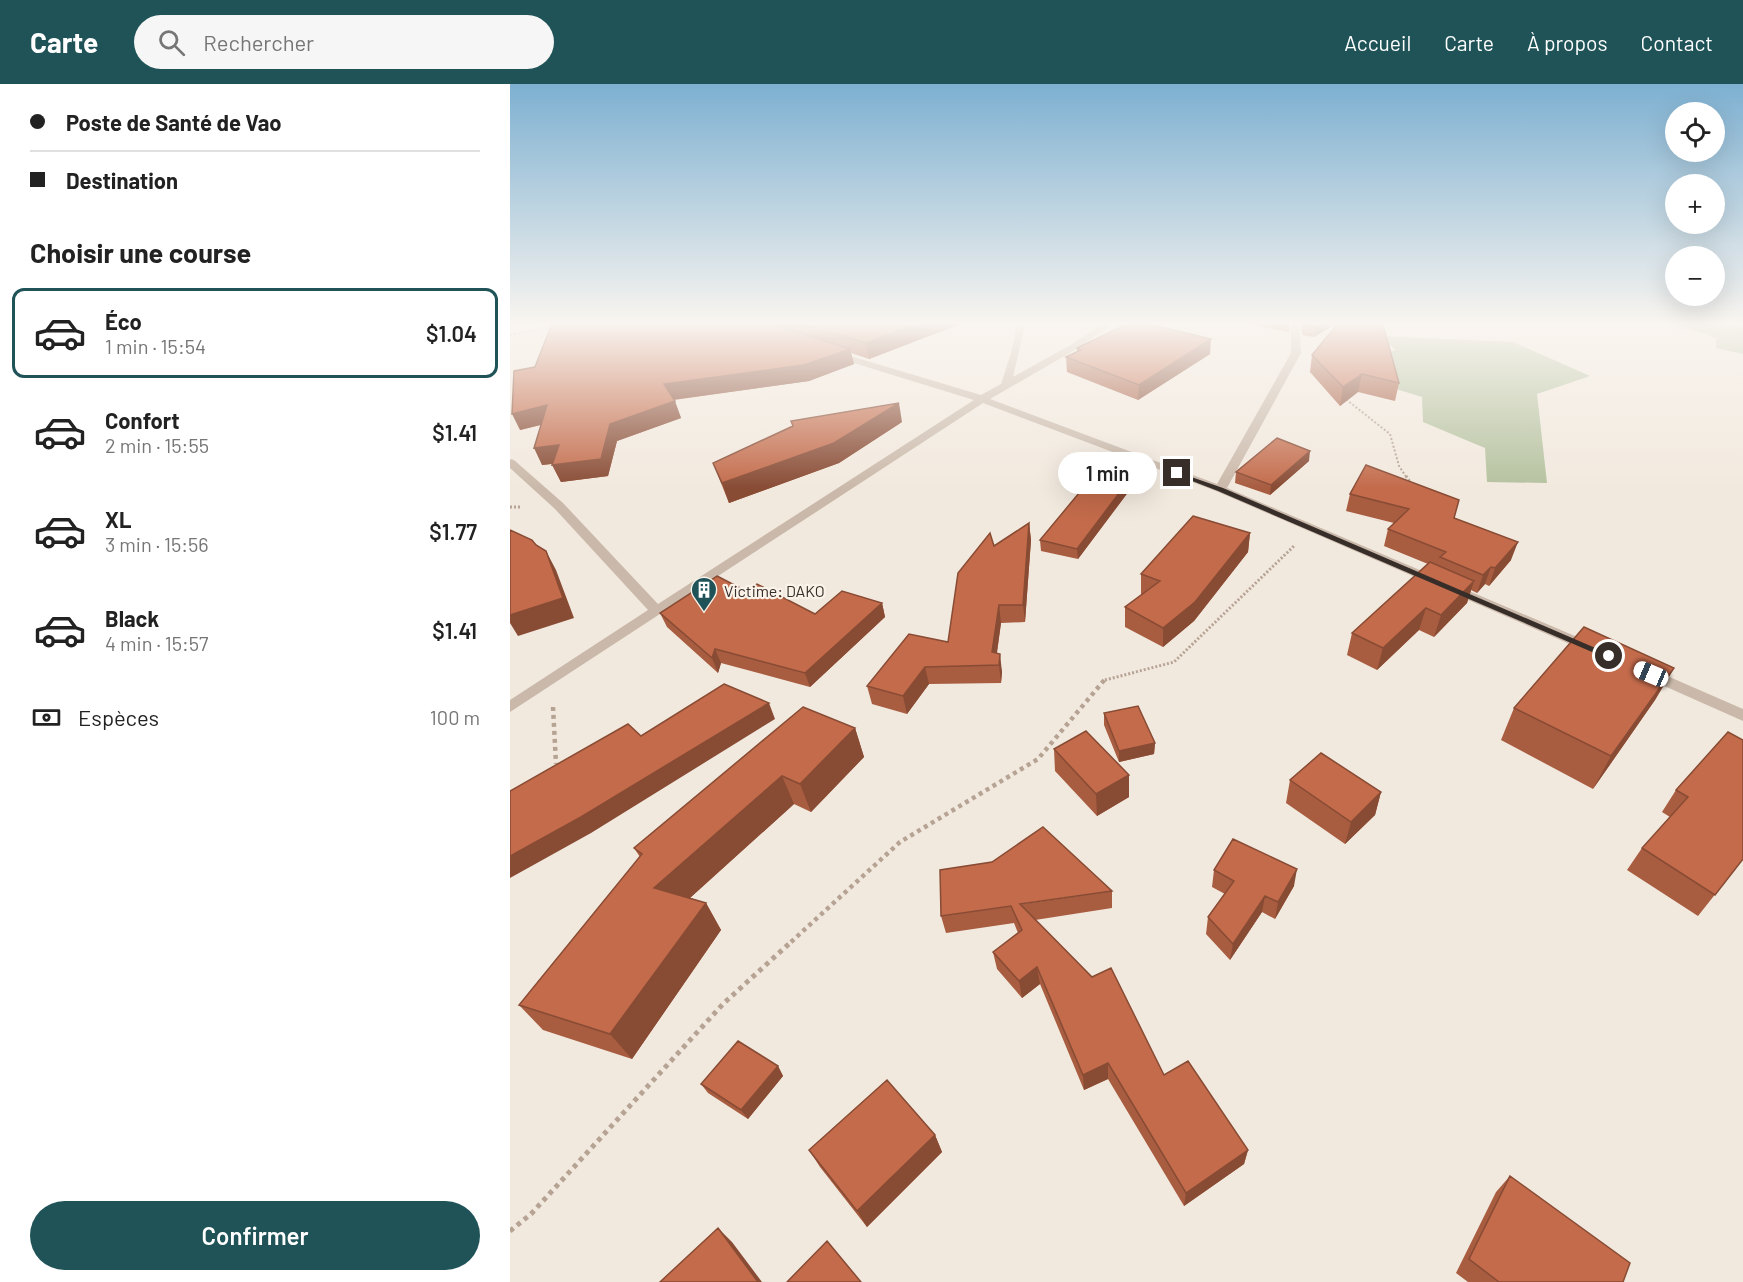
<!DOCTYPE html>
<html lang="fr">
<meta charset="utf-8">
<style>
body{margin:0;font-family:Barlow,sans-serif;background:#f6f6f6;color:#222;height:100vh;display:flex;flex-direction:column;font-size:22px;white-space:nowrap}
*{box-sizing:border-box;margin:0}
p{font-size:20px;color:#767676}
.icon{flex:none;width:33px;height:33px;fill:none;stroke:currentColor;stroke-width:2;stroke-linecap:round;stroke-linejoin:round}
.map{position:relative;flex:1;overflow:hidden}
.sheet{display:flex;flex-direction:column;background:#fff;width:510px}
.sheet>*{flex:none}
.hud{display:grid;align-content:center;height:132px;padding:0 30px;background:#fff}
.tools{position:absolute;left:1155px;top:18px;display:grid;gap:12px}
.tools a{display:grid;place-items:center;width:60px;height:60px;border-radius:50%;background:#fff;box-shadow:0 6px 24px #0002;font-size:30px}
.end{position:absolute;width:27px;height:27px;margin:-14px;border:8px solid #382e29;background:#fff;box-shadow:0 0 0 3px #fff}
.from{border-radius:50%}
.bubble{position:absolute;height:42px;border-radius:21px;background:#fff;box-shadow:0 6px 24px #0002;font-size:20px;font-weight:600;line-height:42px;text-align:center}
.car{position:absolute;width:18px;height:36px;margin:-18px -9px;border-radius:8px;box-shadow:0 0 4px 2px #0007;background:linear-gradient(#fff 24%,#345 0 40%,#fff 0 76%,#345 0 86%,#fff 0)}
.hud b{display:flex;align-items:center;gap:21px;height:57px;font-size:22px}
.hud b+b{border-top:2px solid #e0e0e0}
.hud i{width:15px;height:15px;background:#222}
ul{padding:0;list-style:none}
li{display:flex;align-items:center;gap:18px;height:90px;margin:0 12px 9px;padding:0 18px;border:3px solid transparent;border-radius:12px}
li div{flex:1}
li b{display:block;font-size:22px}
li em{font-style:normal;font-weight:600}
li.on{border-color:#1f5358}
li>.icon{width:54px;height:54px;stroke-width:1.5}
h2{padding:0 30px;font-size:27px;line-height:72px}
.pay{display:flex;align-items:center;gap:15px;height:66px;padding:0 30px;font-size:22px}
.pay p{margin-inline-start:auto}
.action{display:flex;gap:12px;margin-top:auto;padding:12px 30px}
.action a{flex:1;height:69px;border-radius:36px;background:#1f5358;color:#fff;font-size:24px;font-weight:600;line-height:69px;text-align:center}
header{display:flex;align-items:center;gap:36px;box-sizing:border-box;height:84px;padding:0 30px;background:#1f5358;color:#fff}
header strong{font-size:28px}
nav{display:flex;gap:33px;margin-inline-start:auto;font-size:21px}
.search{width:420px;height:54px;background:#f6f6f6;display:flex;align-items:center;gap:15px;box-sizing:border-box;padding:0 21px;border-radius:33px;color:#767676;font-size:22px}
main{display:flex;flex:1;min-height:0}
.map>svg:first-child{display:block}
</style>
<header>
<strong>Carte</strong>
<div class="search"><svg class="icon" aria-label="search" viewBox="0 0 24 24"><circle cx="10" cy="10" r="6"/><path d="M15 15l6 6"/></svg>Rechercher</div>
<nav><a>Accueil</a><a>Carte</a><a>À propos</a><a>Contact</a></nav>
</header>
<main>
<section class="sheet">
<div class="hud">
<b><i class="from"></i>Poste de Santé de Vao</b>
<b><i></i>Destination</b>
</div>
<h2>Choisir une course</h2>
<ul>
<li class="on"><svg class="icon" aria-label="car" viewBox="0 0 24 24"><path d="M5 17H2v-5l4-1 3-4h7l3 4 3 1v5h-3M9 17h6M6 11h13"/><circle cx="7" cy="17" r="2"/><circle cx="17" cy="17" r="2"/></svg><div><b>Éco</b><p>1 min · 15:54</p></div><em>$1.04</em></li>
<li><svg class="icon" aria-label="car" viewBox="0 0 24 24"><path d="M5 17H2v-5l4-1 3-4h7l3 4 3 1v5h-3M9 17h6M6 11h13"/><circle cx="7" cy="17" r="2"/><circle cx="17" cy="17" r="2"/></svg><div><b>Confort</b><p>2 min · 15:55</p></div><em>$1.41</em></li>
<li><svg class="icon" aria-label="car" viewBox="0 0 24 24"><path d="M5 17H2v-5l4-1 3-4h7l3 4 3 1v5h-3M9 17h6M6 11h13"/><circle cx="7" cy="17" r="2"/><circle cx="17" cy="17" r="2"/></svg><div><b>XL</b><p>3 min · 15:56</p></div><em>$1.77</em></li>
<li><svg class="icon" aria-label="car" viewBox="0 0 24 24"><path d="M5 17H2v-5l4-1 3-4h7l3 4 3 1v5h-3M9 17h6M6 11h13"/><circle cx="7" cy="17" r="2"/><circle cx="17" cy="17" r="2"/></svg><div><b>Black</b><p>4 min · 15:57</p></div><em>$1.41</em></li>
</ul>
<div class="pay"><svg class="icon" aria-label="cash" viewBox="0 0 24 24"><path d="M3 7h18v10H3z"/><circle cx="12" cy="12" r="2"/></svg>Espèces<p>100 m</p></div>
<div class="action"><a>Confirmer</a></div>
</section>
<div class="map">
<svg width="1233" height="1198" viewBox="0 0 1233 1198">
<rect width="100%" height="100%" fill="#f2e9de"/>
<path fill="#b4c19e" d="M1157,237H1214L1233,243V270L1206,264V254Z
M869,252L1003,258L1080,292L1027,310L1037,399L977,398L975,364L913,338L912,313L870,300L861,272L886,266Z"/>
<g fill="none" stroke-linecap="round" stroke-linejoin="round">
<path stroke="#b6a394" stroke-width="2" stroke-dasharray="2 2" stroke-linecap="butt" d="M0,251L43,243
M833,313L880,350L889,382L897,394"/>
<path stroke="#b6a394" stroke-width="3" stroke-dasharray="2 2" stroke-linecap="butt" d="M896,392L902,401
M0,423H12
M595,596L664,578L784,462"/>
<path stroke="#b6a394" stroke-width="4.5" stroke-dasharray="4 4" stroke-linecap="butt" d="M43,623L46,680
M281,858L390,758L528,675L596,594"/>
<path stroke="#b6a394" stroke-width="5" stroke-dasharray="4.5 4.5" stroke-linecap="butt" d="M0,1147L21,1130L213,920L282,857"/>
<path fill="#cab9aa" fill-rule="evenodd" d="M508,237H516L503,293L564,259L596,237H606L570,263L480,315L707,400L781,269V237H789L791,269L717,404L1086,561L1088,564L1086,567H1076L706,407L473,319L0,628V616L138,526L45,425L0,384V375L4,376L53,419L148,520L464,316L321,272V268H327L471,311L491,300L501,269Z
M1139,584L1233,625V637L1134,593L1132,589L1134,585Z"/>
</g>
<path fill="#a85c40" d="M0,237H458L359,275L341,269L344,280L299,297L164,316L171,334L107,357L98,392L51,398L42,380L32,381L31,341L10,346L25,283L42,239L0,241Z
M720,237H780L779,248Z
M791,237H830L804,253L792,251Z
M567,264L700,270L628,316L557,288L556,273L567,267Z
M802,271L889,299L885,317L848,308L830,322L800,288Z
M392,338L329,379L219,419L203,379Z
M799,377L760,411L725,399L726,388Z
M628,384V395L568,475L531,467L530,456Z
M840,410L944,434L1001,476L979,502L975,500L967,509L961,506L957,519L924,553L909,546L867,586L837,571L842,549L918,480L874,462L878,445L884,439L836,427Z
M519,439L521,456L515,538L491,539L487,569L492,588L491,599L419,600L397,630L362,620L357,602L438,558L484,462Z
M740,449L738,468L684,537L653,563L615,543V523L632,510H631V490Z
M236,507L305,530L372,519L375,533L300,603L211,579L208,589L157,543L150,529Z
M1164,584L1145,616L1083,705L991,656L1004,624Z
M594,629L645,659L644,670L609,678L594,641Z
M345,644L354,673L301,728L284,720L180,814L196,819L211,846L122,975L33,946L9,921L130,773L124,764Z
M1218,648L1233,775L1188,832L1117,786L1132,764L1160,733L1152,728L1166,706Z
M544,665L619,713L587,732L545,687Z
M780,696L871,708L865,731L835,760L776,719Z
M704,786L784,802L765,835L752,828L720,876L696,850L698,833L715,810L702,803Z
M602,807V824L525,836L654,991L738,1066L734,1080L674,1122L598,995L574,1006L530,900L512,914L487,885L483,868L508,849L504,839L436,849L431,832Z
M268,982L273,992L238,1035L198,1009L191,1000Z
M425,1051L432,1068L357,1143L310,1083L299,1066Z
M1000,1092L1113,1198H958L946,1189L986,1108Z"/>
<path fill="#884b34" d="M415,237H458L359,275L356,259Z
M812,237H830L804,253L805,241Z
M701,255L700,270L628,316L629,301Z
M340,265L344,280L299,297L160,316L154,300Z
M852,290L848,308L830,322L833,303Z
M165,317L171,334L107,357L98,392L51,398L42,381L100,340Z
M389,319L392,338L329,379L219,419L212,399Z
M37,321L45,337L10,346L2,330Z
M49,361L57,378L32,381L24,364Z
M800,367L799,377L760,411L761,401Z
M628,384V395L568,475L567,465Z
M519,439L521,456L515,538L513,521Z
M740,449L738,468L684,537L653,563V544Z
M1008,458L1001,476L979,502L985,484Z
M36,467L46,486L64,534L8,552L0,539V531Z
M981,483L975,500L967,509L973,491Z
M964,497L957,519L924,553L931,531Z
M372,519L375,533L300,603L295,589Z
M489,521L491,539L485,581L482,568Z
M916,524L909,546L867,586L873,564Z
M205,565L211,579L208,589L202,574Z
M490,570L492,588L491,599L489,581Z
M415,583L419,600L397,630L393,612Z
M1164,584L1145,616L1083,705L1101,672Z
M259,619L265,635L81,749L0,794V772Z
M345,644L354,673L301,728L290,700Z
M645,659L644,670L609,678V667Z
M619,691V713L587,732L586,710Z
M272,692L284,720L161,831L144,804Z
M871,708L865,731L835,760L841,738Z
M787,785L784,802L765,835L768,818Z
M755,812L752,828L720,876L723,860Z
M196,819L211,846L122,975L100,950Z
M527,883L530,900L512,914L509,897Z
M598,979V995L574,1006L573,991Z
M268,982L273,992L238,1035L231,1026Z
M425,1051L432,1068L357,1143L347,1127Z
M738,1066L734,1080L674,1122L676,1109Z
M208,1144L222,1158L252,1198H248Z"/>
<path fill="#c36b4b" stroke="#884b34" stroke-width="1.5" d="M43,237H251L340,265L294,281L154,300L165,317L100,340L91,375L42,381L49,361L24,364L37,321L2,330L4,287L25,283Z
M282,237H415L356,259Z
M623,237H627L701,255L629,301L556,273L571,266L567,264Z
M794,237H812L805,241L794,239Z
M830,237H872L889,299L852,290L833,303L802,271Z
M389,319L324,359L212,399L203,379L283,342L281,337Z
M767,354L800,367L761,401L726,388Z
M599,373L628,384L567,465L530,456Z
M856,381L949,416L944,434L1008,458L985,484L981,483L973,491L930,473L936,468L878,445L899,425L840,410Z
M683,432L740,449L685,518L653,544L615,523L650,497L631,490Z
M519,439L513,521H489L482,568L490,570L489,581L415,583L393,612L357,602L399,550L438,558L448,489L480,449L484,462Z
M0,446L22,456L26,461L36,467L53,514L0,531Z
M920,478L964,497L931,531L916,524L873,564L842,549Z
M207,492L236,507L247,500L305,530L332,507L372,519L295,589L205,565L202,574L150,529Z
M1074,543L1164,584L1101,672L1004,624Z
M214,600L259,619L71,733L0,772V707L118,640L131,652Z
M628,622L645,659L609,667L594,629Z
M293,623L345,644L290,700L272,692L144,804L196,819L100,950L9,921L132,770L124,764Z
M576,647L619,691L586,710L544,665Z
M1218,648L1233,656V775L1205,811L1132,764L1178,713L1166,706Z
M811,669L871,708L841,738L780,696Z
M533,743L602,807L510,820L582,893L601,884L654,991L678,977L738,1066L676,1109L598,979L573,991L527,883L509,897L483,868L512,846L501,822L431,832L430,786L482,778Z
M723,755L787,785L768,818L755,812L723,860L698,833L724,797L704,786Z
M228,957L268,982L231,1026L191,1000Z
M377,996L425,1051L347,1127L299,1066Z
M1000,1092L1120,1179L1113,1198H989L959,1175Z
M208,1144L248,1198H150Z
M317,1157L351,1198H277Z"/>
<linearGradient id="sky" x2="0" y2="1"><stop stop-color="#7db0d1"/><stop offset="0.59" stop-color="#f9f5f0"/><stop offset="1" stop-color="#f9f5f0" stop-opacity="0"/></linearGradient>
<rect width="1233" height="405" fill="url(#sky)"/>
<path fill="#382e29" d="M664,387L713,404L1104,572L1096,574L708,407L664,390Z"/>
<defs>
<symbol id="building-pin" viewBox="-11 -11 22 30"><path d="M0 17L-7.5 6A9.5 9.5 0 1 1 7.5 6Z" fill="#1f5358" stroke="#faf3ea"/><path d="M-4-6H4V6H1V3H-1V6H-4ZM-2.5-4.3h1.7v1.8h-1.7ZM.8-4.3h1.7v1.8H.8ZM-2.5-1h1.7V.8h-1.7ZM.8-1h1.7V.8H.8Z" fill="#fff"/></symbol>
</defs>
<g fill-rule="evenodd">
<use href="#building-pin" x="179" y="491" width="30" height="40"/>
</g>
<g text-anchor="middle" dominant-baseline="central" stroke-width="4.5" stroke-linejoin="round" paint-order="stroke">
<g font-size="16" fill="#382e29" stroke="#faf3ea" text-anchor="start">
<text x="214" y="506">Victime: DAKO</text>
</g>
</g>
</svg>
<div class="tools">
<a><svg class="icon" aria-label="locate" viewBox="0 0 24 24"><circle cx="12" cy="12" r="6"/><path d="M12 2v4M12 18v4M2 12h4M18 12h4"/></svg></a>
<a>+</a>
<a>−</a>
</div>
<i class="end from" style="left:1099px;top:572px"></i>
<i class="end" style="left:667px;top:389px"></i>
<div class="bubble" style="left:548px;top:368px;width:99px">1 min</div>
<i class="car" style="left:1141px;top:590px;rotate:293deg"></i>
</div>
</main>
